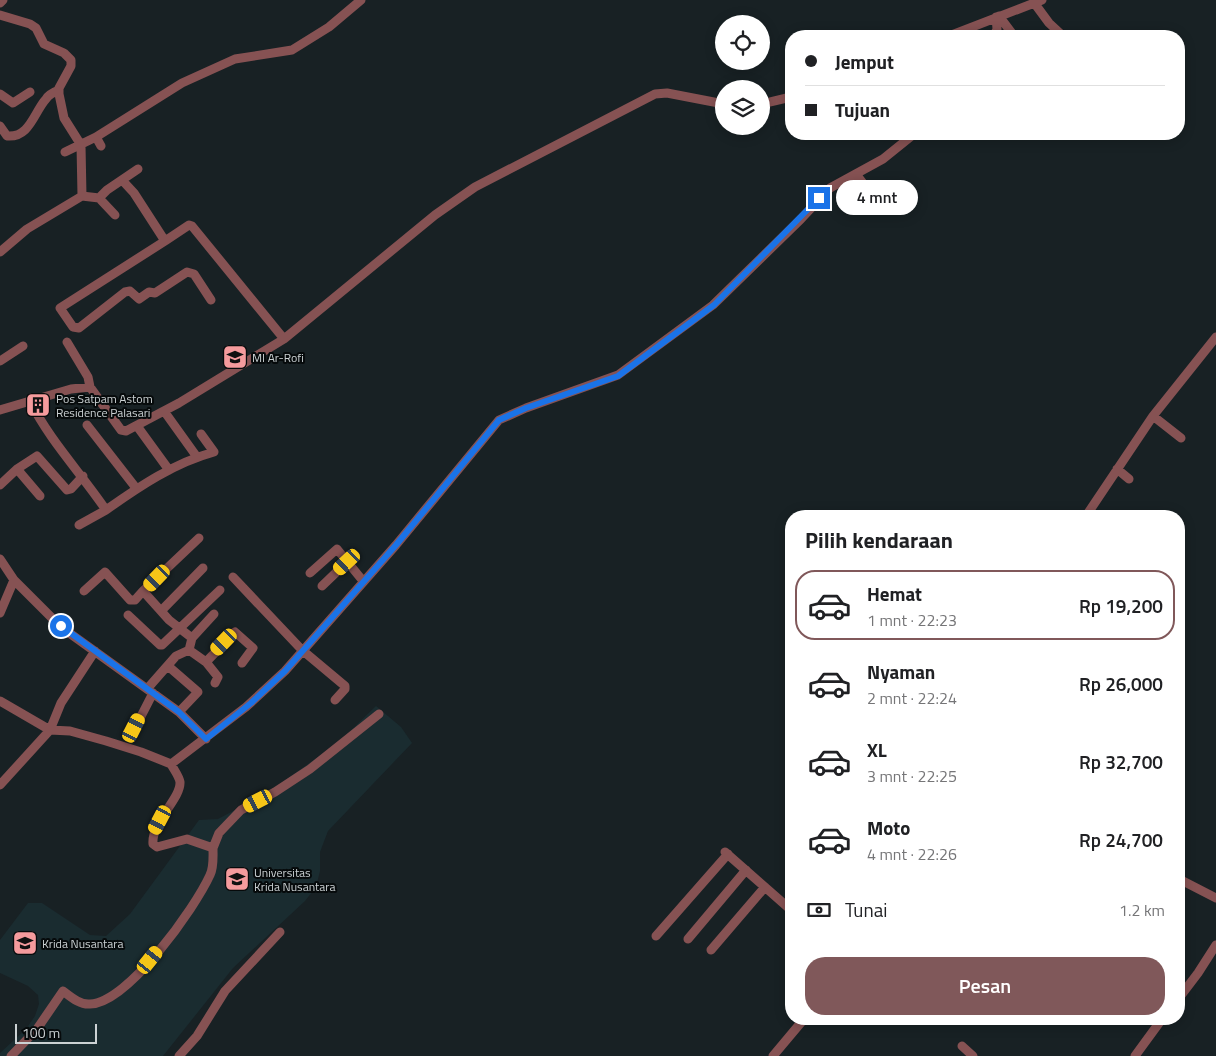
<!DOCTYPE html>
<html lang="id">
<meta charset="utf-8">
<style>
body{margin:0;font-family:"Titillium Web",sans-serif;background:#f2f2f2;color:#202124;height:100vh;display:flex;flex-direction:column;font-size:19px;white-space:nowrap}
*{box-sizing:border-box;margin:0}
p{font-size:16px;color:#757577}
.icon{flex:none;width:28px;height:28px;fill:none;stroke:currentColor;stroke-width:2;stroke-linecap:round;stroke-linejoin:round}
.map{position:relative;flex:1;overflow:hidden}
.side{position:absolute;left:785px;top:510px;width:400px;height:515px;display:flex;flex-direction:column;background:#fff;border-radius:20px;box-shadow:0 2px 12px #0003}
.side>*{flex:none}
.guide{position:absolute;left:785px;top:30px;width:400px;height:110px;border-radius:20px;box-shadow:0 2px 12px #0003;display:grid;align-content:center;height:110px;padding:0 20px;background:#fff}
.buttons{position:absolute;left:715px;top:15px;display:grid;gap:10px}
.buttons a{display:grid;place-items:center;width:55px;height:55px;border-radius:50%;background:#fff;box-shadow:0 2px 12px #0003;font-size:25px}
.scale{position:absolute;left:15px;bottom:12px;width:82px;box-sizing:border-box;padding-left:5px;border:2px solid #ccd2d4;border-top:0;font-size:14px;line-height:18px;white-space:nowrap;color:#ccd2d4;-webkit-text-stroke:4px #060a0b;paint-order:stroke}
.end{position:absolute;width:22px;height:22px;margin:-11px;border:6px solid #1a73e8;background:#fff;box-shadow:0 0 0 2px #fff}
.from{border-radius:50%}
.bubble{position:absolute;height:35px;border-radius:18px;background:#fff;box-shadow:0 2px 12px #0003;font-size:16px;font-weight:600;line-height:35px;text-align:center}
.car{position:absolute;width:15px;height:30px;margin:-15px -8px;border-radius:6px;box-shadow:0 0 4px 1px #0007;background:linear-gradient(#f5c518 24%,#345 0 40%,#f5c518 0 76%,#345 0 86%,#f5c518 0)}
.guide b{display:flex;align-items:center;gap:18px;height:48px;font-size:19px}
.guide b+b{border-top:1px solid #e0e0e0}
.guide i{width:12px;height:12px;background:#202124}
ul{padding:0;list-style:none}
li{display:flex;align-items:center;gap:15px;height:70px;margin:0 10px 8px;padding:0 10px;border:2px solid transparent;border-radius:20px}
li div{flex:1}
li b{display:block;font-size:19px}
li em{font-style:normal;font-weight:600}
li.on{border-color:#80585a}
li>.icon{width:45px;height:45px;stroke-width:1.5}
h2{padding:0 20px;font-size:22px;line-height:60px}
.pay{display:flex;align-items:center;gap:12px;height:55px;padding:0 20px;font-size:19px}
.pay p{margin-inline-start:auto}
.action{display:flex;gap:10px;margin-top:auto;padding:10px 20px}
.action a{flex:1;height:58px;border-radius:20px;background:#80585a;color:#fff;font-size:20px;font-weight:600;line-height:58px;text-align:center}
.map>svg:first-child{display:block}
</style>
<div class="map">
<svg width="1216" height="1056" viewBox="0 0 1216 1056">
<rect width="100%" height="100%" fill="#182124"/>
<path fill="#1a2c30" d="M376,706L401,727L412,743L328,831L320,852V871L316,887L305,901L233,968L163,1056H0V1053L26,1029L35,1016L39,1004L38,995L28,986L0,973V940L28,903H42L90,935L106,936L130,914L199,820L218,819L267,793L339,742Z"/>
<g fill="none" stroke-linecap="round" stroke-linejoin="round">
<path stroke="#865253" stroke-width="9" d="M0,3L3,0
M1035,4L1049,23L1063,36
M0,15L30,24L36,28L44,44L64,53L71,60V66L59,88V94L64,118L81,145L82,196
M999,16L1014,36
M949,36L1042,0
M994,36L997,29L996,17
M0,94L13,103L30,92
M761,104L791,97
M0,126L7,136C30,138 34,112 46,99C49,94 54,92 59,90
M96,137L101,146
M65,152L96,137L182,83L235,59L292,50L329,27L361,0
M856,174L871,194L872,201L885,209
M122,180L134,193L165,241L189,225L192,226L284,339
M82,196L99,198L115,215
M99,198L107,190L138,169
M165,241L60,308L73,327L79,328L125,292L130,291L139,299L149,292L155,293L187,272L194,274L211,300
M0,252L27,229L82,196
M67,342L88,377L90,387
M0,361L23,346
M30,401C50,441 81,473 106,510C140,486 174,463 214,452L201,434
M0,410L71,389L90,387L121,430L126,431L179,403L284,339L435,215L475,187L655,94L667,93L724,104
M164,411L197,457
M1153,416L1181,438
M87,425L136,488
M137,426L169,470
M17,469L40,496
M1117,469L1129,479
M0,485L17,469L37,456L67,490L71,489L83,476
M1086,516L1153,416L1216,337
M79,525L106,510
M0,559L14,580L61,627L179,712L206,739
M310,573L337,549L363,581
M233,577L302,650L345,686V689L335,700
M322,586L347,562
M84,591L105,572L130,600H135L143,591L169,620L192,638L189,650
M143,591L199,538
M161,611L203,568
M0,613L14,580
M128,615L160,645H162L220,590
M192,638L214,614
M206,662L235,632L253,648L242,663
M168,666L198,692L179,712
M147,689L176,656L189,650L206,662L218,677L215,683
M0,701L50,730L70,731L106,741L141,752L171,764L246,707L285,671L396,545L499,420L526,408L618,375L713,305L801,219L830,188L883,159L914,134
M135,728L153,693
M171,764C174,770 179,776 180,782C181,799 151,822 153,844L157,847L187,839L213,848L219,833L241,810L275,792L310,769L379,714
M0,785L50,730L61,703L95,651
M725,852L791,910
M1179,879L1216,898
M656,936L728,854
M688,939L746,870
M711,950L765,887
M1179,998L1198,973L1216,945
M962,1046L973,1056
M11,1056L37,1029L63,991C71,997 80,1005 90,1004C128,1003 195,908 210,875C214,867 213,857 213,848
M179,1056L197,1036L225,991L280,932
M773,1056L804,1019
M1135,1056L1162,1019"/>
</g>
<g fill="none" stroke-linecap="round" stroke-linejoin="round">
<path stroke="#1a73e8" stroke-width="6" d="M61,626L179,712L206,739L251,703L285,671L396,545L499,420L526,408L618,376L714,305L819,198"/>
</g>
<defs>
<symbol id="school-square" viewBox="-11 -11 22 22"><rect x="-9" y="-9" width="18" height="18" rx="4" fill="#f59b9d" stroke="#060a0b"/><path d="M0-5L7-2L0 1L-7-2ZM-4 1L0 2.5L4 1V4Q0 6-4 4Z" fill="#111"/></symbol>
<symbol id="building-square" viewBox="-11 -11 22 22"><rect x="-9" y="-9" width="18" height="18" rx="4" fill="#f59b9d" stroke="#060a0b"/><path d="M-4-6H4V6H1V3H-1V6H-4ZM-2.5-4.3h1.7v1.8h-1.7ZM.8-4.3h1.7v1.8H.8ZM-2.5-1h1.7V.8h-1.7ZM.8-1h1.7V.8H.8Z" fill="#111"/></symbol>
<symbol id="university-square" viewBox="-11 -11 22 22"><rect x="-9" y="-9" width="18" height="18" rx="4" fill="#f59b9d" stroke="#060a0b"/><path d="M0-5L7-2L0 1L-7-2ZM-4 1L0 2.5L4 1V4Q0 6-4 4Z" fill="#111"/></symbol>
</defs>
<g fill-rule="evenodd">
<use href="#school-square" x="221" y="343" width="28" height="28"/>
<use href="#building-square" x="24" y="391" width="28" height="28"/>
<use href="#university-square" x="223" y="865" width="28" height="28"/>
<use href="#school-square" x="11" y="929" width="28" height="28"/>
</g>
<g text-anchor="middle" dominant-baseline="central" stroke-width="4" stroke-linejoin="round" paint-order="stroke">
<g font-size="12" fill="#ccd2d4" stroke="#060a0b" text-anchor="start">
<text x="252" y="357">MI Ar-Rofi</text>
<text x="56" y="398">Pos Satpam Astom<tspan x="56" dy="14">Residence Palasari</tspan></text>
<text x="254" y="872">Universitas<tspan x="254" dy="14">Krida Nusantara</tspan></text>
<text x="42" y="943">Krida Nusantara</text>
</g>
</g>
</svg>
<div class="buttons">
<a><svg class="icon" aria-label="locate" viewBox="0 0 24 24"><circle cx="12" cy="12" r="6"/><path d="M12 2v4M12 18v4M2 12h4M18 12h4"/></svg></a>
<a><svg class="icon" aria-label="layers" viewBox="0 0 24 24"><path d="M12 4l9 5-9 5-9-5zM3 14l9 5 9-5"/></svg></a>
</div>
<div class="scale">100 m</div>
<i class="end from" style="left:61px;top:626px"></i>
<i class="end" style="left:819px;top:198px"></i>
<div class="bubble" style="left:836px;top:180px;width:82px">4 mnt</div>
<i class="car" style="left:347px;top:562px;rotate:227deg"></i>
<i class="car" style="left:157px;top:578px;rotate:224deg"></i>
<i class="car" style="left:224px;top:642px;rotate:224deg"></i>
<i class="car" style="left:134px;top:728px;rotate:27deg"></i>
<i class="car" style="left:258px;top:801px;rotate:243deg"></i>
<i class="car" style="left:160px;top:820px;rotate:208deg"></i>
<i class="car" style="left:150px;top:960px;rotate:39deg"></i>
<div class="guide">
<b><i class="from"></i>Jemput</b>
<b><i></i>Tujuan</b>
</div>
<section class="side">
<h2>Pilih kendaraan</h2>
<ul>
<li class="on"><svg class="icon" aria-label="car" viewBox="0 0 24 24"><path d="M5 17H2v-5l4-1 3-4h7l3 4 3 1v5h-3M9 17h6M6 11h13"/><circle cx="7" cy="17" r="2"/><circle cx="17" cy="17" r="2"/></svg><div><b>Hemat</b><p>1 mnt · 22:23</p></div><em>Rp 19,200</em></li>
<li><svg class="icon" aria-label="car" viewBox="0 0 24 24"><path d="M5 17H2v-5l4-1 3-4h7l3 4 3 1v5h-3M9 17h6M6 11h13"/><circle cx="7" cy="17" r="2"/><circle cx="17" cy="17" r="2"/></svg><div><b>Nyaman</b><p>2 mnt · 22:24</p></div><em>Rp 26,000</em></li>
<li><svg class="icon" aria-label="car" viewBox="0 0 24 24"><path d="M5 17H2v-5l4-1 3-4h7l3 4 3 1v5h-3M9 17h6M6 11h13"/><circle cx="7" cy="17" r="2"/><circle cx="17" cy="17" r="2"/></svg><div><b>XL</b><p>3 mnt · 22:25</p></div><em>Rp 32,700</em></li>
<li><svg class="icon" aria-label="car" viewBox="0 0 24 24"><path d="M5 17H2v-5l4-1 3-4h7l3 4 3 1v5h-3M9 17h6M6 11h13"/><circle cx="7" cy="17" r="2"/><circle cx="17" cy="17" r="2"/></svg><div><b>Moto</b><p>4 mnt · 22:26</p></div><em>Rp 24,700</em></li>
</ul>
<div class="pay"><svg class="icon" aria-label="cash" viewBox="0 0 24 24"><path d="M3 7h18v10H3z"/><circle cx="12" cy="12" r="2"/></svg>Tunai<p>1.2 km</p></div>
<div class="action"><a>Pesan</a></div>
</section>
</div>
